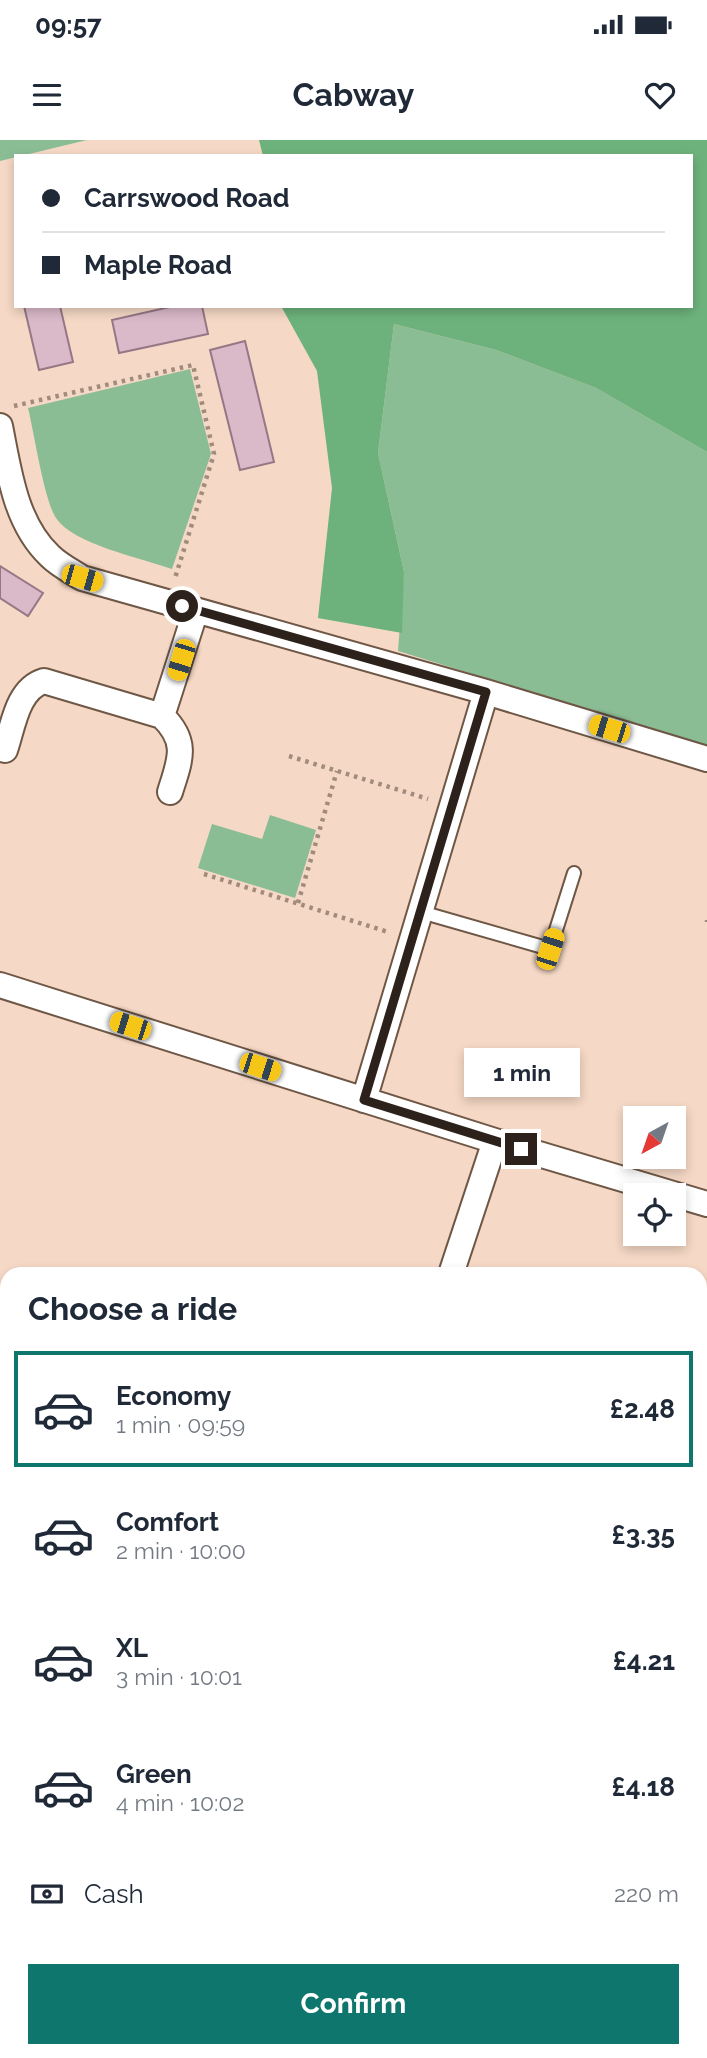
<!DOCTYPE html>
<meta charset="utf-8">
<style>
body{margin:0;font-family:Raleway,sans-serif;background:#f2f2f3;color:#1f2937;height:100vh;display:flex;flex-direction:column;font-size:26px;white-space:nowrap}
*{box-sizing:border-box;margin:0}
p{font-size:23px;color:#747a83}
.icon{flex:none;width:38px;height:38px;fill:none;stroke:currentColor;stroke-width:2;stroke-linecap:round;stroke-linejoin:round}
.map{position:relative;flex:1;overflow:hidden}
.side{position:absolute;left:0px;top:1127px;width:707px;height:791px;display:flex;flex-direction:column;background:#fff;border-radius:21px 21px 0 0;box-shadow:0 4px 10px #0003}
.side>*{flex:none}
.guide{position:absolute;left:14px;top:14px;width:679px;height:154px;border-radius:0px;box-shadow:0 4px 10px #0003;display:grid;align-content:center;height:154px;padding:0 28px;background:#fff}
.needle{width:46px;rotate:220deg}
.buttons{position:absolute;left:623px;top:966px;display:grid;gap:14px}
.buttons a{display:grid;place-items:center;width:63px;height:63px;border-radius:0px;background:#fff;box-shadow:0 4px 10px #0003;font-size:35px}
.end{position:absolute;width:32px;height:32px;margin:-16px;border:9px solid #2d221b;background:#fff;box-shadow:0 0 0 4px #fff}
.from{border-radius:50%}
.bubble{position:absolute;height:49px;border-radius:0px;background:#fff;box-shadow:0 4px 10px #0003;font-size:23px;font-weight:700;line-height:49px;text-align:center}
.car{position:absolute;width:21px;height:42px;margin:-21px -10px;border-radius:9px;box-shadow:0 0 5px 2px #0007;background:linear-gradient(#f5c518 24%,#345 0 40%,#f5c518 0 76%,#345 0 86%,#f5c518 0)}
.guide b{display:flex;align-items:center;gap:24px;height:66px;font-size:26px}
.guide b+b{border-top:2px solid #e0e1e3}
.guide i{width:18px;height:18px;background:#1f2937}
ul{padding:0;list-style:none}
li{display:flex;align-items:center;gap:21px;height:116px;margin:0 14px 10px;padding:0 14px;border:4px solid transparent;border-radius:0px}
li div{flex:1}
li b{display:block;font-size:26px}
li em{font-style:normal;font-weight:700}
li.on{border-color:#0f766e}
li>.icon{width:63px;height:63px;stroke-width:1.5}
h2{padding:0 28px;font-size:32px;line-height:84px}
.pay{display:flex;align-items:center;gap:18px;height:77px;padding:0 28px;font-size:26px}
.pay p{margin-inline-start:auto}
.primary-button{display:flex;gap:14px;margin-top:auto;padding:14px 28px}
.primary-button a{flex:1;height:80px;border-radius:0px;background:#0f766e;color:#fff;font-size:28px;font-weight:700;line-height:80px;text-align:center}
.status{display:flex;justify-content:space-between;align-items:center;height:49px;padding:0 35px;background:#fff;direction:ltr}
.status svg{height:19px;fill:currentColor}
header{display:flex;justify-content:space-between;align-items:center;height:91px;padding:0 28px;background:#fff;font-size:32px;font-weight:700}
.map>svg:first-child{display:block}
</style>
<div class="status"><b>09:57</b><svg viewBox="0 0 49 12"><path d="M0 12V9h3v3zM5 12V6h3v6zM10 12V3h3v9zM15 12V0h3v12zM26 1h20v11H26zM47 4h2v5h-2z"/></svg></div>
<header><svg class="icon" aria-label="menu" viewBox="0 0 24 24"><path d="M4 6h16M4 12h16M4 18h16"/></svg>Cabway<svg class="icon" aria-label="heart" viewBox="0 0 24 24"><path d="M12 20l-8-8c-3-5 5-10 8-4 3-6 11-1 8 4z"/></svg></header>
<div class="map">
<svg width="707" height="1918" viewBox="0 0 707 1918">
<rect width="100%" height="100%" fill="#f5d8c5"/>
<path fill="#8bbd95" d="M0,0H87L0,21Z
M394,184L496,210L596,248L707,312V606L398,511L404,432L378,313Z
M190,229L211,314L172,429C141,418 73,404 56,378C44,360 34,292 28,268Z
M270,675L316,690L295,758L198,728L212,684L262,699Z"/>
<path fill="#6db27c" d="M259,0H707V312L596,248L496,210L394,184L378,313L404,432L402,493L318,478L332,348L317,231L281,166H691V16H263Z
M700,1405L707,1407V1918H449L451,1911H700Z"/>
<path fill="#dab9c8" stroke="#957785" stroke-width="2" d="M24,166H60L73,222L39,230Z
M174,166H202L208,194L119,213L112,180Z
M245,201L274,322L240,330L210,210Z
M0,426L43,453L28,476L0,458Z"/>
<g fill="none" stroke-linecap="round" stroke-linejoin="round">
<defs>
<path id="service" d="M421,772L550,809L574,733"/>
<path id="minor" d="M0,286C9,331 15,383 50,416C59,425 71,431 82,438L486,552L707,619
M5,610C13,587 17,549 44,541L162,576
M170,652C180,620 189,602 162,576L196,470
M0,845L495,1001L707,1064
M364,960L486,552
M451,1134L495,1001
M0,1176L7,1179
M705,1369L707,1363
M0,1492L7,1469
M0,1770L7,1778
M134,1911L141,1918
M243,1918L245,1911"/>
</defs>
<use href="#service" stroke="#6f5746" stroke-width="16"/>
<use href="#minor" stroke="#6f5746" stroke-width="28"/>
<path stroke="#a18b7d" stroke-width="4.5" stroke-dasharray="3.5 5" stroke-linecap="butt" d="M14,266L193,225L214,314L175,438
M289,616L428,659
M204,734L388,792
M298,763L337,631
M707,780V782"/>
<use href="#service" stroke="#fff" stroke-width="12"/>
<use href="#minor" stroke="#fff" stroke-width="24"/>
</g>
<g fill="none" stroke-linecap="round" stroke-linejoin="round">
<path stroke="#2d221b" stroke-width="9" d="M182,466L486,552L364,960L521,1009"/>
</g>
</svg>
<div class="buttons">
<a><svg class="needle" viewBox="-14 -14 28 28"><path d="M0-13l5 13h-10z" fill="#e53935"/><path d="M0 13l5-13h-10z" fill="#747a83"/></svg></a>
<a><svg class="icon" aria-label="locate" viewBox="0 0 24 24"><circle cx="12" cy="12" r="6"/><path d="M12 2v4M12 18v4M2 12h4M18 12h4"/></svg></a>
</div>
<i class="end from" style="left:182px;top:466px"></i>
<i class="end" style="left:521px;top:1009px"></i>
<div class="bubble" style="left:464px;top:908px;width:116px">1 min</div>
<i class="car" style="left:82px;top:438px;rotate:106deg"></i>
<i class="car" style="left:181px;top:520px;rotate:197deg"></i>
<i class="car" style="left:609px;top:589px;rotate:287deg"></i>
<i class="car" style="left:550px;top:809px;rotate:18deg"></i>
<i class="car" style="left:130px;top:886px;rotate:288deg"></i>
<i class="car" style="left:260px;top:927px;rotate:108deg"></i>
<div class="guide">
<b><i class="from"></i>Carrswood Road</b>
<b><i></i>Maple Road</b>
</div>
<section class="side">
<h2>Choose a ride</h2>
<ul>
<li class="on"><svg class="icon" aria-label="car" viewBox="0 0 24 24"><path d="M5 17H2v-5l4-1 3-4h7l3 4 3 1v5h-3M9 17h6M6 11h13"/><circle cx="7" cy="17" r="2"/><circle cx="17" cy="17" r="2"/></svg><div><b>Economy</b><p>1 min · 09:59</p></div><em>£2.48</em></li>
<li><svg class="icon" aria-label="car" viewBox="0 0 24 24"><path d="M5 17H2v-5l4-1 3-4h7l3 4 3 1v5h-3M9 17h6M6 11h13"/><circle cx="7" cy="17" r="2"/><circle cx="17" cy="17" r="2"/></svg><div><b>Comfort</b><p>2 min · 10:00</p></div><em>£3.35</em></li>
<li><svg class="icon" aria-label="car" viewBox="0 0 24 24"><path d="M5 17H2v-5l4-1 3-4h7l3 4 3 1v5h-3M9 17h6M6 11h13"/><circle cx="7" cy="17" r="2"/><circle cx="17" cy="17" r="2"/></svg><div><b>XL</b><p>3 min · 10:01</p></div><em>£4.21</em></li>
<li><svg class="icon" aria-label="car" viewBox="0 0 24 24"><path d="M5 17H2v-5l4-1 3-4h7l3 4 3 1v5h-3M9 17h6M6 11h13"/><circle cx="7" cy="17" r="2"/><circle cx="17" cy="17" r="2"/></svg><div><b>Green</b><p>4 min · 10:02</p></div><em>£4.18</em></li>
</ul>
<div class="pay"><svg class="icon" aria-label="cash" viewBox="0 0 24 24"><path d="M3 7h18v10H3z"/><circle cx="12" cy="12" r="2"/></svg>Cash<p>220 m</p></div>
<div class="primary-button"><a>Confirm</a></div>
</section>
</div>
